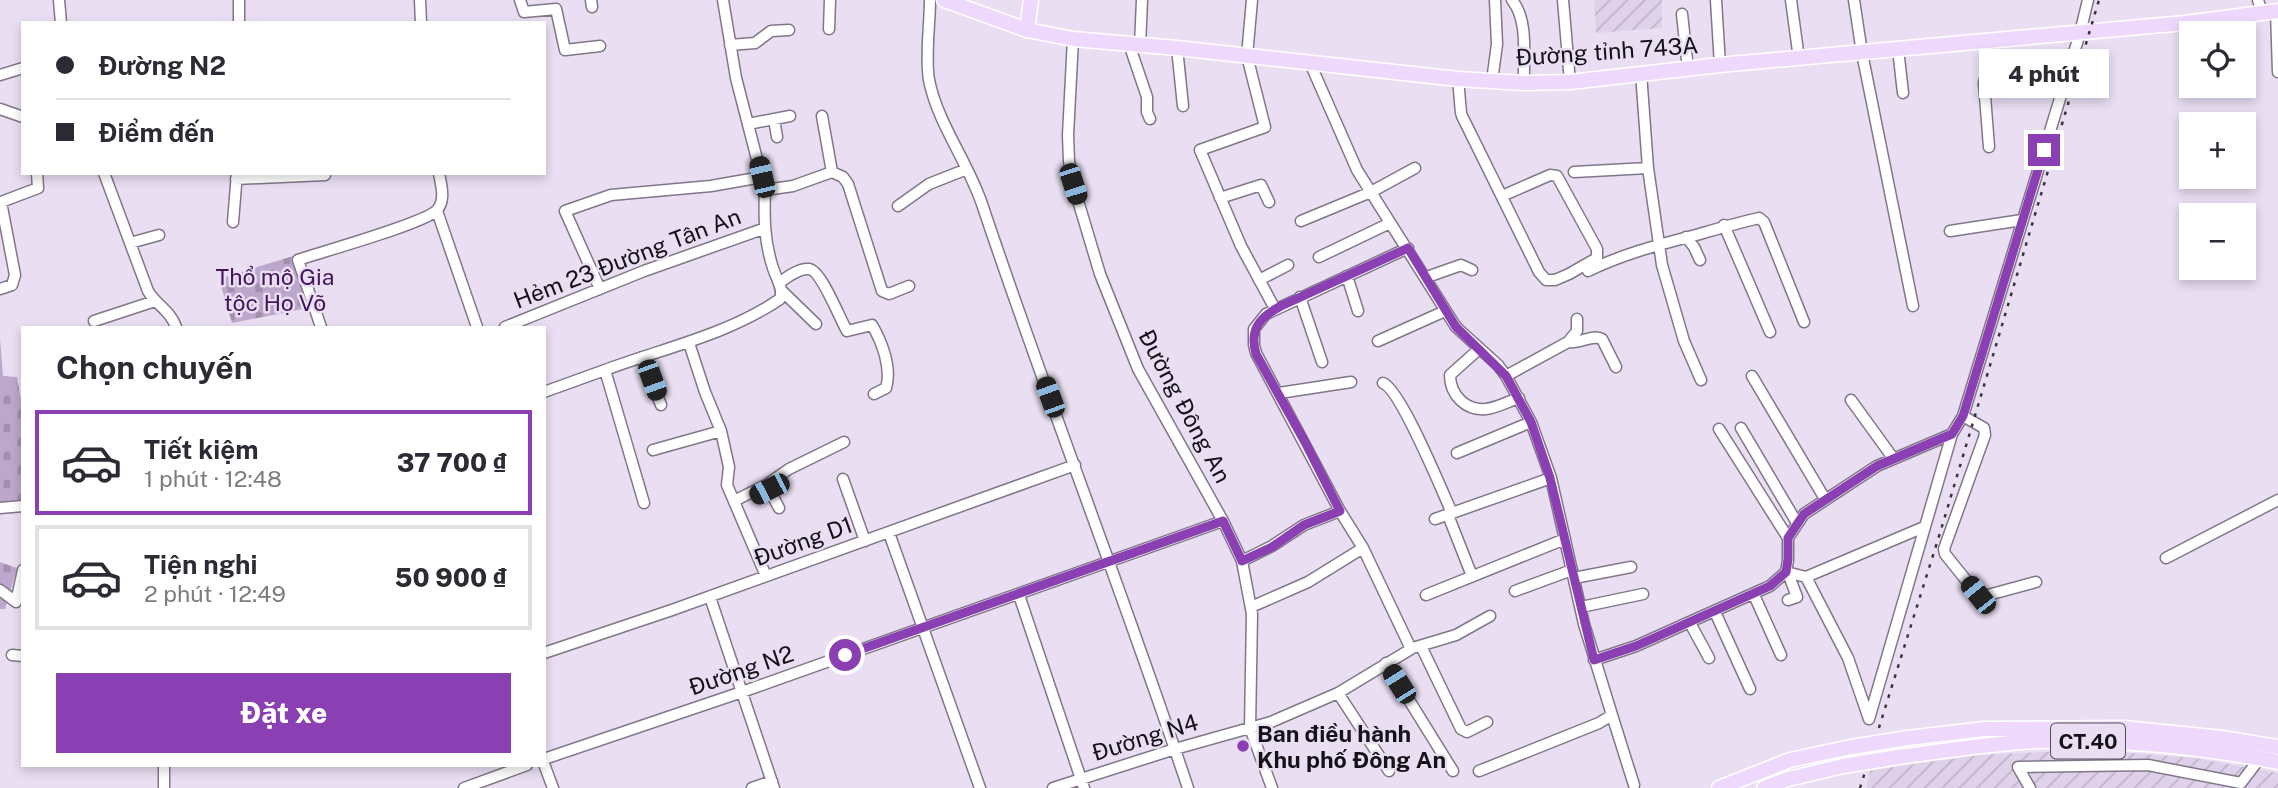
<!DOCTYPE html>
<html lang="vi">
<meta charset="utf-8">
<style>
body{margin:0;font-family:"Public Sans",sans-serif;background:#f2f2f3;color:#2b2b33;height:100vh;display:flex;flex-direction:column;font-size:26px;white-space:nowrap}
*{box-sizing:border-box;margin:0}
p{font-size:23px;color:#7c7c81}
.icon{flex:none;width:38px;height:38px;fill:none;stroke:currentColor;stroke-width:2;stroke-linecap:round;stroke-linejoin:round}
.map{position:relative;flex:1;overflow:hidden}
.details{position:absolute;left:21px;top:326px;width:525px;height:441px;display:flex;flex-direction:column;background:#fff;border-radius:0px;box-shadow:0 4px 10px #0003}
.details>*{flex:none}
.hud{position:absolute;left:21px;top:21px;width:525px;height:154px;border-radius:0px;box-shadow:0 4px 10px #0003;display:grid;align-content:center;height:154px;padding:0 35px;background:#fff}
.fabs{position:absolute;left:2179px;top:21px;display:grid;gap:14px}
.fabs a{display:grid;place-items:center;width:77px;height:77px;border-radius:0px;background:#fff;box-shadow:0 4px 10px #0003;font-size:35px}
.end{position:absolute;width:32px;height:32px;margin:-16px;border:9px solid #8a40b2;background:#fff;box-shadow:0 0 0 4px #fff}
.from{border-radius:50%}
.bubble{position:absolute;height:49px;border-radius:0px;background:#fff;box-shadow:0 4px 10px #0003;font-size:23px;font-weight:800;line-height:49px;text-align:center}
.car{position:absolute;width:21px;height:42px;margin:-21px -10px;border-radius:9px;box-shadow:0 0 5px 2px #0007;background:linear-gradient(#222 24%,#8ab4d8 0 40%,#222 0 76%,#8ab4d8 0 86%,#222 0)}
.hud b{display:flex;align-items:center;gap:24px;height:66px;font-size:26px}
.hud b+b{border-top:2px solid #e1e1e2}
.hud i{width:18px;height:18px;background:#2b2b33}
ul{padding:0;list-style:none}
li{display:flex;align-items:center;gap:21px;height:105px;margin:0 14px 10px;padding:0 21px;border:4px solid #e1e1e2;border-radius:0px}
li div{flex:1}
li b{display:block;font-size:26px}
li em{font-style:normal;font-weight:800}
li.current{border-color:#8a40b2}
li>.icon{width:63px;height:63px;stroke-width:1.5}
h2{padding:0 35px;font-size:32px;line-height:84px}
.cta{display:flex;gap:14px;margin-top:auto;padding:14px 35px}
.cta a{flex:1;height:80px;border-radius:0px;background:#8a40b2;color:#fff;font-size:28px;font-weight:800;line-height:80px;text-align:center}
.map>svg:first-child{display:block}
</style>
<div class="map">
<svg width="2278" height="788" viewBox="0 0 2278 788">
<defs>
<pattern id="industrial-furrows" width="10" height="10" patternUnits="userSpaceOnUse" patternTransform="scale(1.75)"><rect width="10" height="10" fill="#e0d1eb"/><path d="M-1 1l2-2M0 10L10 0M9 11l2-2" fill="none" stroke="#bfb2c9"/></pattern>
<pattern id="cemetery-stones" width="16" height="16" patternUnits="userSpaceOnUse" patternTransform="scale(1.75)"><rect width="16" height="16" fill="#bda7cc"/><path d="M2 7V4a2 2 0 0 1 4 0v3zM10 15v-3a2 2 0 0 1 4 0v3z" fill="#a28fae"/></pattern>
</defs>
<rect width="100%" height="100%" fill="#e9def2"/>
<path fill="url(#industrial-furrows)" d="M1594,0H1662V28L1596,33Z
M2088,750L2195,758L2278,773V788H1866L1870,771L1907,765L1980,755Z"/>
<path fill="url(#cemetery-stones)" d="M293,256L308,308L232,323L219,279Z
M0,339L3,376L17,377L23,411V501L0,505Z
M0,562L17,568L5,609H0Z"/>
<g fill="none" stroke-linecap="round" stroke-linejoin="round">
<defs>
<path id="minor" d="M59,0L61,23
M239,0V23
M420,0L421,23
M520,0L524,12L556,9L565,50L600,46
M591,0L592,7
M723,0L736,78L765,190L793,186L832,172L843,177L848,184L882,291L889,294L909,286
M930,0C930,24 925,57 929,80C938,125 969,163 983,207C1048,401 1123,593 1188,788
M1252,0L1247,56L1265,127L1200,150L1241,246L1275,309
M1512,0C1529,21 1523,57 1524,83
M1563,0L1570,82
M1716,0L1720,65
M1791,0L1799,59
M1854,0L1862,53L1913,306
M2258,0L2262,13
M2276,11L2278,72
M1682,14L1688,69
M829,29L830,0
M1073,39L1068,135L1069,161L1073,184L1100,274L1138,369L1223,521L1242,561L1252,614L1250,728L1272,788
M1129,44L1147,97V112L1150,119
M730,45L755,43L771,31L789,30
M1140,45L1142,0
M1177,48L1183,106
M1898,49L1903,93
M1310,63L1357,170L1379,205L1456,327L1498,365L1506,376L1531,422L1551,478L1584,624L1612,715L1599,723L1479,771
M1641,73L1648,168L1662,265L1684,341L1701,380
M0,75L23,68
M1458,79L1461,113
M1492,81L1497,44L1495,0
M0,109L23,117
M822,116L832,172
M1462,116L1539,272L1546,280H1555L1569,274L1597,258V249L1557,176L1550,175L1502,196
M774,119L777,137
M748,124L790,116
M1989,147L1984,83L1988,68L1989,41
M1574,172L1648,168
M104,173L148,291C156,305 170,310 176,327
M236,179L325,175
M1220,198L1261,185L1269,202
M898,206L929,184L967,169
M437,211L477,327
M1301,221L1371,192L1415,168
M233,222L237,173
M1724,225L1770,332
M1950,231L2022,220
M1686,237L1694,247L1700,260
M130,243L159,235
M1319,257L1390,223
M1588,271C1623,254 1658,245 1696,235C1717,229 1737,223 1759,218L1764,222L1804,322
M1347,276L1358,311
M1427,277L1461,265L1472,270
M1259,280L1288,265
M779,283C787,277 799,268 809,269C821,270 840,319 847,331L872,325C882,342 892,368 886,388L874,394
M0,289L12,285L15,275L1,202L38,188L37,173
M600,289L565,211L611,195L711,186L762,177
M782,291L816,324
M1300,297L1322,362
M94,321L155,301
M321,327L298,260C321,252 426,223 437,210C446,200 441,185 439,173
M505,327L644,271L763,229
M1378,341L1445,311
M1568,342C1581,344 1591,334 1602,339L1616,367
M1479,349L1450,375C1450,395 1466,411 1486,409C1497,408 1509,401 1519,398
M642,357L661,405
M1506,376L1568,342L1577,331V319
M1752,376L1825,499
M1383,383C1401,390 1442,491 1452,513
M544,392L605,370
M1279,393L1351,382
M1851,400L1893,458
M1963,416L1984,428L1985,435L1944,549L1945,554L1978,595H1988L2036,582
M1741,428L1797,523
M1719,429L1788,538
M721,431L729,467L727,485L766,576
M1952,434L1963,416L2080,33L2088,0
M653,450L721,431L705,392L689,343
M1457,453L1531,422
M843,479L865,541
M760,493L769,489L779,508
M734,501L766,485L789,469L844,442
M644,503L605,370C664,348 727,335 780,299C784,289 776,278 773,268C764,241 764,217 765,190
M0,508L23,506
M1448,515L1472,576
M1435,519L1551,478
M889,533L980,788
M2166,558L2278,500
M1242,561L1272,546L1304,525L1340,511
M1786,572L1806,577L1924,527
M1806,577L1848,658L1869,719
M1574,578L1631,567
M0,590L16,602L23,570
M1515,591L1572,570
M1019,595L1084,788
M1426,595L1565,539
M1754,595L1781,655
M710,597L774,788
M1788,600L1797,597L1788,573
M1251,607L1308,582L1363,548
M1581,607L1643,594
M1715,612L1750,689
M1690,623L1709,658
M1421,646L1461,729L1467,732L1487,722
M1416,647L1456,635L1490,616
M544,653L672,610L1075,465
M12,655L23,656
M1594,660L1636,646L1770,586L1786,572L1788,560V538L1804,514L1877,466L1952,434L1869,719
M1386,663L1453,771
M1338,693L1389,771
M1612,715L1634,785
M544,759L742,692L1223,521
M544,764L553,788
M164,788V765
M464,788L527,765
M752,788L772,781
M1053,788L1175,749L1271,722L1338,693L1411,649L1363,548L1340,511L1256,353L1254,345V329L1266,314L1408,248
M2030,788L2018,767L2148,765L2241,783L2260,758"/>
<path id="major" d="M944,0L1027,30L1073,39L1177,48L1458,79L1524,83L1570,82L1720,65L2185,23L2278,11
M1027,30L1031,0
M1908,738L1984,729L2124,728L2222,738L2278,747
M1898,757C1944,751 1990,743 2037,741C2119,739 2198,746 2278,762
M1719,788L1790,760L1851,747
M1764,788L1788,779L1843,766"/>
</defs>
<use href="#minor" stroke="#817788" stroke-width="13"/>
<use href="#major" stroke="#fff" stroke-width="17"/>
<use href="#minor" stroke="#fff" stroke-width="10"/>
<use href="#major" stroke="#eed9fc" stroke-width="14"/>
<path stroke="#39333d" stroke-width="2.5" stroke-dasharray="3.5 7" stroke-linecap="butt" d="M1860,788L1940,533L2099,0"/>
<defs>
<path id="major-bridge" d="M1851,747L1908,738
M1843,766L1898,757"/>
</defs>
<use href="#major-bridge" stroke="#fff" stroke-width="17" stroke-linecap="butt"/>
<use href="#major-bridge" stroke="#eed9fc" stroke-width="14"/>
</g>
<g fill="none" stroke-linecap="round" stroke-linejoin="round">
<path stroke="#8a40b2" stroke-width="9" d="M845,655L1223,521L1242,561L1272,547L1304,525L1340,511L1305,442L1256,354C1249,329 1260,317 1281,306L1408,248L1456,327L1506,376L1531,422L1550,478L1594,660L1636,646L1770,586L1786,572L1788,559V538L1804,514L1877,466L1952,434L1963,416L2044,150"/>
</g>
<circle fill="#8a40b2" stroke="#e9def2" stroke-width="2.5" cx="1243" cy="746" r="7"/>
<g text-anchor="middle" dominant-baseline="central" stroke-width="5" stroke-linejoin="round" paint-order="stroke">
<rect fill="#e9def2" stroke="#554e59" stroke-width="2" x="2051" y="723.5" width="74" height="35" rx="5"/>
<g font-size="21" font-weight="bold" fill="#151118">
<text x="2088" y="741">CT.40</text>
</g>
<g font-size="23" fill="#151118" stroke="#e9def2">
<text transform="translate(1607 51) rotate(-4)">Đường tỉnh 743A</text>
<text transform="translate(627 258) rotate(-21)">Hẻm 23 Đường Tân An</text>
<text transform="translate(1185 406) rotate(62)">Đường Đông An</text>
<text transform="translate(803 541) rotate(-20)">Đường D1</text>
<text transform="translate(741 670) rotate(-19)">Đường N2</text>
<text transform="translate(1145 737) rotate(-17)">Đường N4</text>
</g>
<g font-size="23" fill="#43155a" stroke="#e9def2">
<text x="275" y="276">Thổ mộ Gia<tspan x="275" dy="26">tộc Họ Võ</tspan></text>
</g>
<g font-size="23" font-weight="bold" fill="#151118" stroke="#e9def2" text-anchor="start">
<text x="1257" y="733">Ban điều hành<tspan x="1257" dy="26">Khu phố Đông An</tspan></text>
</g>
</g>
</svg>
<div class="fabs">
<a><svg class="icon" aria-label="locate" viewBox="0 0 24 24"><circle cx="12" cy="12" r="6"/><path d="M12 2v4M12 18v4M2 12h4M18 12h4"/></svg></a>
<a>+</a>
<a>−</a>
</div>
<i class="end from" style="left:845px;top:655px"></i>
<i class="end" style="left:2044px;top:150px"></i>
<div class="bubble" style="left:1979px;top:49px;width:130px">4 phút</div>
<i class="car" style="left:762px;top:177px;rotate:347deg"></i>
<i class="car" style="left:1073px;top:184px;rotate:162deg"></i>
<i class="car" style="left:652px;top:380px;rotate:160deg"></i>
<i class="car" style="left:1050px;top:397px;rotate:340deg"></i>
<i class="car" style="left:769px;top:489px;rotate:243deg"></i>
<i class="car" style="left:1978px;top:595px;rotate:321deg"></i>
<i class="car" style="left:1399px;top:684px;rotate:328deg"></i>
<div class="hud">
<b><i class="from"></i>Đường N2</b>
<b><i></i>Điểm đến</b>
</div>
<section class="details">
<h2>Chọn chuyến</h2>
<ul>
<li class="current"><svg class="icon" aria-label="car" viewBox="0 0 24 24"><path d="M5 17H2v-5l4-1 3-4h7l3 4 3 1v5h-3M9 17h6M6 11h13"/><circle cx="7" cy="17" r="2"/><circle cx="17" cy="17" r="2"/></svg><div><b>Tiết kiệm</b><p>1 phút · 12:48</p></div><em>37 700 ₫</em></li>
<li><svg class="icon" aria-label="car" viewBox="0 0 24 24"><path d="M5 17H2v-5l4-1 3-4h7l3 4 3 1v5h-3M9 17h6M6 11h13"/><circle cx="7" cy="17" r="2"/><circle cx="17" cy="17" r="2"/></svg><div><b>Tiện nghi</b><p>2 phút · 12:49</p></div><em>50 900 ₫</em></li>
</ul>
<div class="cta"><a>Đặt xe</a></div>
</section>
</div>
